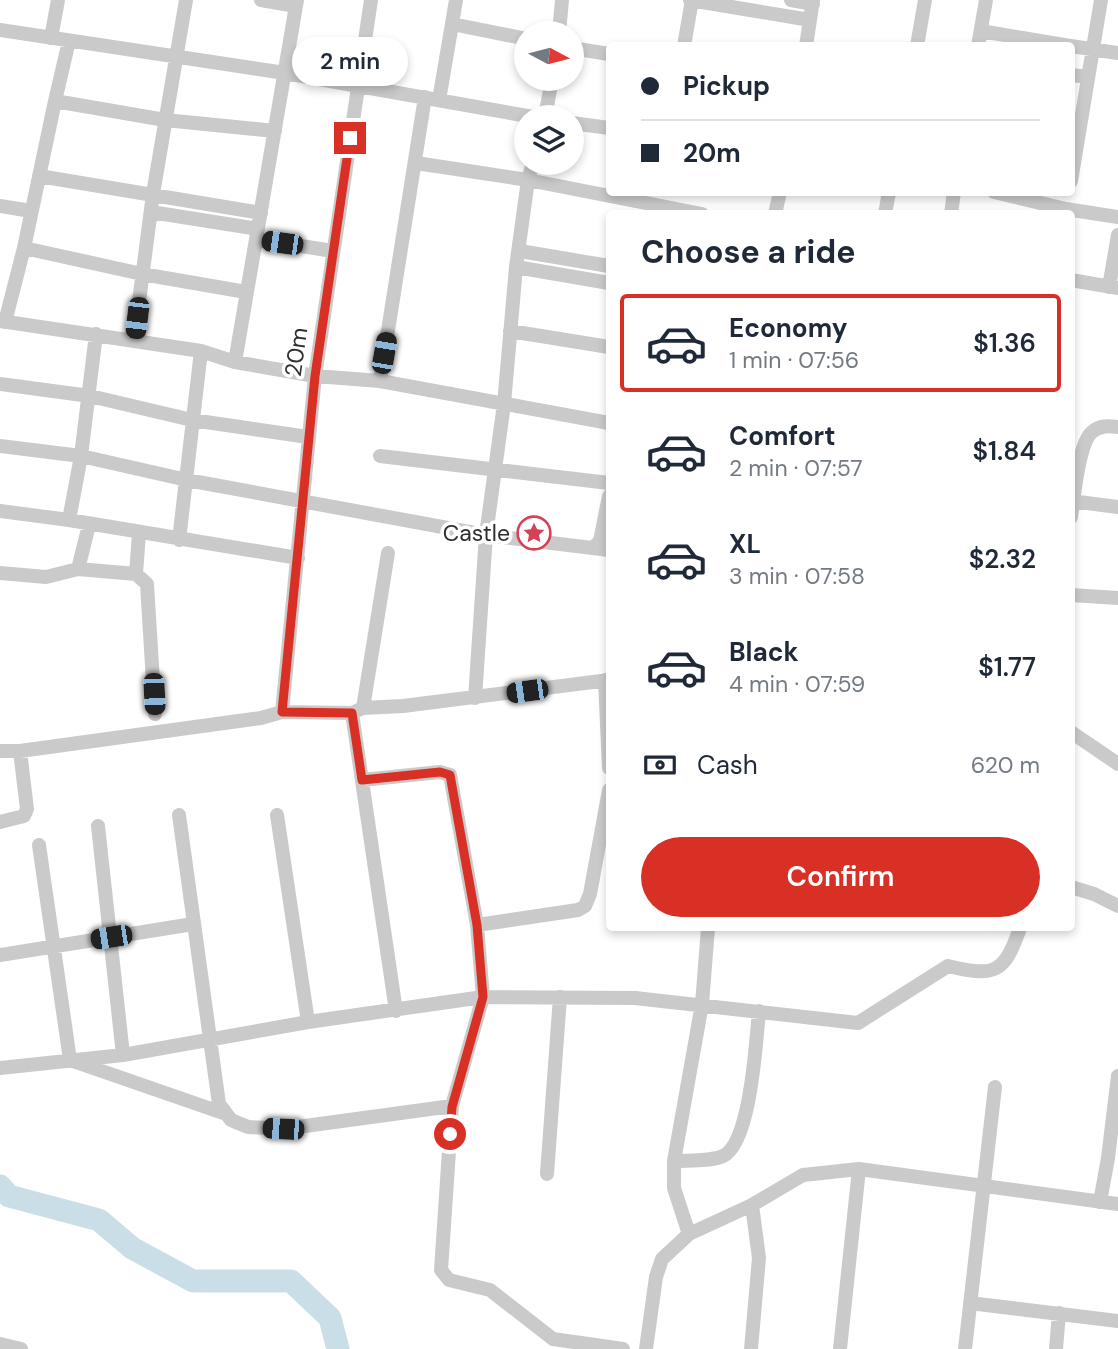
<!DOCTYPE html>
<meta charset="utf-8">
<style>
body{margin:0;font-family:"DM Sans",sans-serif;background:#f6f6f7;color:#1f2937;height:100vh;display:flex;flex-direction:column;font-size:26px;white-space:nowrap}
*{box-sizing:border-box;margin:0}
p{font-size:23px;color:#747a83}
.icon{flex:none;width:38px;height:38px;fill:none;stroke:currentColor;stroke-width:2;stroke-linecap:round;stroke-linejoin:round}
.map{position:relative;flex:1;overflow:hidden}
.sheet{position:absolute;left:606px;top:210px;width:469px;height:721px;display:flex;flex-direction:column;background:#fff;border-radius:7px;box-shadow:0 4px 10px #0003}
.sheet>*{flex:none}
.guide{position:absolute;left:606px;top:42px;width:469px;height:154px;border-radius:7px;box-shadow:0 4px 10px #0003;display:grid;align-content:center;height:154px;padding:0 35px;background:#fff}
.needle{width:46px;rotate:97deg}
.fabs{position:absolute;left:514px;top:21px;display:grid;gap:14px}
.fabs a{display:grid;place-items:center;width:70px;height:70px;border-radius:50%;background:#fff;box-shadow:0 4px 10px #0003;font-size:35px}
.end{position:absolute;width:32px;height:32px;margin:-16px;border:9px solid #d93025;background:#fff;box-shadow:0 0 0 4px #fff}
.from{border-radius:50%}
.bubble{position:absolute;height:49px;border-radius:24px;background:#fff;box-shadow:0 4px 10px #0003;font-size:23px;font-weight:600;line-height:49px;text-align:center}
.car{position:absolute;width:21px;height:42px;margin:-21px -10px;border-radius:9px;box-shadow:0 0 5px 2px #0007;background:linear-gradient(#222 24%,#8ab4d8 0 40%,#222 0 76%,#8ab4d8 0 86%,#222 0)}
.guide b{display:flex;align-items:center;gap:24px;height:66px;font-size:26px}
.guide b+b{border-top:2px solid #e0e1e3}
.guide i{width:18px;height:18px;background:#1f2937}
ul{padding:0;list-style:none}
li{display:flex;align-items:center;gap:21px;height:98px;margin:0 14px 10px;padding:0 21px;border:4px solid transparent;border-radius:7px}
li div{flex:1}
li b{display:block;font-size:26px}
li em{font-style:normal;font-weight:600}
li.current{border-color:#d93025}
li>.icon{width:63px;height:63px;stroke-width:1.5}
h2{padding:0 35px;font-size:32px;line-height:84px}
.pay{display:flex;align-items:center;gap:18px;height:77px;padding:0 35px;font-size:26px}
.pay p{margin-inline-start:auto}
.action{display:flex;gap:14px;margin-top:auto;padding:14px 35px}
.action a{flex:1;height:80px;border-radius:42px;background:#d93025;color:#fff;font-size:28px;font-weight:600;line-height:80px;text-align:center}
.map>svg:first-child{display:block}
</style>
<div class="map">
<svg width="1118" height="1349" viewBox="0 0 1118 1349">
<rect width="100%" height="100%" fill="#fff"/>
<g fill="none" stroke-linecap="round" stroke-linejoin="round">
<path stroke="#cadee7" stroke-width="23" d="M0,1186L9,1196L99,1220L132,1248L193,1281H291L330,1318L338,1349"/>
<path stroke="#cacaca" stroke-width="14" d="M261,0L296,6
M456,0L452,24L527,39
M690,0L810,20
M791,0L813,4
M0,30L285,73L533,117
M981,31L1070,46
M559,33L562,0
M51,38L58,0
M69,41L55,101L165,120L275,131
M684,46L692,0
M806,46L813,0
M917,46L925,0
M978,46L986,0
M1071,46L1118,53
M572,48L609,54
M1071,75L1088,77
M439,100L452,24
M545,117L552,79
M572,123L609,128
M416,163L528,180L702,214
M39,176L261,213
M1071,181L1101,0
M994,192L1066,209L1118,217
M0,206L31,211
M151,212L258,229
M775,214L780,192
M885,214L889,192
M951,214L954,192
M256,239L333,251
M24,248L55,101
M520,251L609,266
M516,267L609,283
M1071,280L1118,288
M1109,287L1118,235
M0,321L201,351L235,362L315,376L380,381L609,423
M5,322L24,248L142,274L246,292
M510,331L609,347
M134,340L153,194L186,0
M235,362L297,0
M380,381L425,97
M0,384L90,396L192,420L308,437
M0,446L81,456L187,480L486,535L609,550
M380,456L609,483
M1071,501L1118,507
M0,511L69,520L298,558
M1071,517C1074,498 1078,444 1092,432C1100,425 1109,426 1118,427
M69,520L81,456L96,334
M139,533L136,574L147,584L155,714
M179,540L201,351
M594,547L600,541L609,496
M78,569L136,574
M0,573L46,577L78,569L89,525
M1071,595L1118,598
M605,680L609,768
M475,698L486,535L504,404L516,267L528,180L533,163
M363,708L388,553
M282,712L315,376L371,0
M352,713L396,1011
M1071,732L1118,764
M0,751H20L261,718L282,712L352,713L363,708L403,706L609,680
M362,780L440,772L450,775L477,925L483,997L452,1106L441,1270L449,1280L490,1290L553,1339L623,1349
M179,815L219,1104L231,1120L248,1127L283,1129L452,1106
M277,815L308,1022
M0,822L24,816L27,809L20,751
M98,826L123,1055
M39,845L70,1060L223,1113
M1071,887L1094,894L1118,906
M477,925L578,910L585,906L590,894L609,790
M0,955L193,924
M0,1068L123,1055L308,1022L483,997L635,998L858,1023L948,966C995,977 1004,974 1020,928
M674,1161C689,1160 709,1162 723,1156C751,1143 756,1040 759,1011
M859,1169L1118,1204
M547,1174L560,997
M1100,1202L1108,1158L1118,1076
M689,1234L674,1188V1161L702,1004L708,928
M970,1303L1118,1321
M0,1344L21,1349
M646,1349L656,1277L662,1259L689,1234L752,1205L803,1175L859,1169L840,1349
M751,1349L759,1258L752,1205
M965,1349L995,1087
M1056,1349L1059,1313"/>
</g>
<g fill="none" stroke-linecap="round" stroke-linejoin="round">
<path stroke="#d93025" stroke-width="9" d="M350,138L315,376L282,712L352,713L362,780L440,772L450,775L477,925L483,997L452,1107L450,1134"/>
</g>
<defs>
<symbol id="sight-ring" viewBox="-11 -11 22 22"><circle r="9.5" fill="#fff" stroke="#d34157" stroke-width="1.5"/><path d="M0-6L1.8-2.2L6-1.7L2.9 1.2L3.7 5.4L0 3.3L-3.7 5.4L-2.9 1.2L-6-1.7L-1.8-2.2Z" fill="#d34157"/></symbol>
</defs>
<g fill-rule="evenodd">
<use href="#sight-ring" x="515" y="514" width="38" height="38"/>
</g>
<g text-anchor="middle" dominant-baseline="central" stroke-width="7" stroke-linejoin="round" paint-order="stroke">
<g font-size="23" fill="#2d2d2d" stroke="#fff">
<text transform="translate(296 352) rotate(-82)">20m</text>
</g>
<g font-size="23" fill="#2d2d2d" stroke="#fff" text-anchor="end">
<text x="510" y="533">Castle</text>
</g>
</g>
</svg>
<div class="fabs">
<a><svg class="needle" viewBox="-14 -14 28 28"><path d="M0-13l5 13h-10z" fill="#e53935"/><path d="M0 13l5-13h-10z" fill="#747a83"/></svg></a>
<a><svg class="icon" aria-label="layers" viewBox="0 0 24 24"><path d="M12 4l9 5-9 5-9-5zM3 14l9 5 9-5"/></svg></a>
</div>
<i class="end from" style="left:450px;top:1134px"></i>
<i class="end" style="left:350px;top:138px"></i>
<div class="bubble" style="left:292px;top:37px;width:116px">2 min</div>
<i class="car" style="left:282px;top:243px;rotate:278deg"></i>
<i class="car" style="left:137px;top:318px;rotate:187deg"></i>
<i class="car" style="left:384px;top:353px;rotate:10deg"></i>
<i class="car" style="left:527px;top:691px;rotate:262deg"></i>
<i class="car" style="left:154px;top:694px;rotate:177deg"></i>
<i class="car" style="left:111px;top:937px;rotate:261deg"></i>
<i class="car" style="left:283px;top:1129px;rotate:273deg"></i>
<div class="guide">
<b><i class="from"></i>Pickup</b>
<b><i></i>20m</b>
</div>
<section class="sheet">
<h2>Choose a ride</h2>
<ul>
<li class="current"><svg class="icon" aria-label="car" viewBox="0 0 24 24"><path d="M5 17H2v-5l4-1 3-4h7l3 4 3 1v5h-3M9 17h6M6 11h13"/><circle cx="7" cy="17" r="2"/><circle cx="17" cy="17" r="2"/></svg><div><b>Economy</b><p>1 min · 07:56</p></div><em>$1.36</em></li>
<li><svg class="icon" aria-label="car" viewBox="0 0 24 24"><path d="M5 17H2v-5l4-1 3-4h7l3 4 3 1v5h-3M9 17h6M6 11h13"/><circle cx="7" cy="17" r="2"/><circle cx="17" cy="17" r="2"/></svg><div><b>Comfort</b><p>2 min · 07:57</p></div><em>$1.84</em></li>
<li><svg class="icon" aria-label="car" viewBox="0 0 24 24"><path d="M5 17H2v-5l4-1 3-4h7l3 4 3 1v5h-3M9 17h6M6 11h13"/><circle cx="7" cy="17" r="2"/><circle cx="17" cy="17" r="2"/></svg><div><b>XL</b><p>3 min · 07:58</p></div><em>$2.32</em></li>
<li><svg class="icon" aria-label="car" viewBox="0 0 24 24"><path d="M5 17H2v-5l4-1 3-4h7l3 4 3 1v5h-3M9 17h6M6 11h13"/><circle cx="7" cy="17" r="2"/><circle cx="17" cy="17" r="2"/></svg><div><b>Black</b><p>4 min · 07:59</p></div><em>$1.77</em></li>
</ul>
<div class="pay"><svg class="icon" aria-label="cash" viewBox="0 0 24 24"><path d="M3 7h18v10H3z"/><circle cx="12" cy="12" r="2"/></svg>Cash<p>620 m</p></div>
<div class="action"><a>Confirm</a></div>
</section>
</div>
